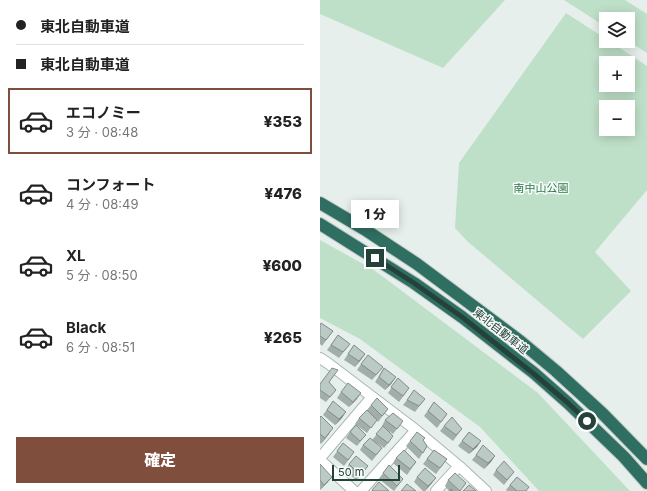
<!DOCTYPE html>
<html lang="ja">
<meta charset="utf-8">
<style>
body{margin:0;font-family:Inter,"Noto Sans JP",sans-serif;background:#f2f2f2;color:#222;height:100vh;display:flex;flex-direction:column;font-size:15px;white-space:nowrap}
*{box-sizing:border-box;margin:0}
p{font-size:13px;color:#767676}
.icon{flex:none;width:22px;height:22px;fill:none;stroke:currentColor;stroke-width:2;stroke-linecap:round;stroke-linejoin:round}
.map{position:relative;flex:1;overflow:hidden}
.sheet{display:flex;flex-direction:column;background:#fff;width:320px}
.sheet>*{flex:none}
.guide{display:grid;align-content:center;height:88px;padding:0 16px;background:#fff}
.buttons{position:absolute;left:279px;top:12px;display:grid;gap:8px}
.buttons a{display:grid;place-items:center;width:36px;height:36px;border-radius:0px;background:#fff;box-shadow:0 2px 10px #0003;font-size:20px}
.scale{position:absolute;left:12px;bottom:10px;width:68px;box-sizing:border-box;padding-left:4px;border:2px solid #24423a;border-top:0;font-size:11px;line-height:14px;white-space:nowrap;color:#24423a;-webkit-text-stroke:3px #f7fbf9;paint-order:stroke}
.end{position:absolute;width:18px;height:18px;margin:-9px;border:5px solid #24423a;background:#fff;box-shadow:0 0 0 2px #fff}
.from{border-radius:50%}
.bubble{position:absolute;height:28px;border-radius:0px;background:#fff;box-shadow:0 2px 10px #0003;font-size:13px;font-weight:800;line-height:28px;text-align:center}
.guide b{display:flex;align-items:center;gap:14px;height:38px;font-size:15px}
.guide b+b{border-top:1px solid #e0e0e0}
.guide i{width:10px;height:10px;background:#222}
ul{padding:0;list-style:none}
li{display:flex;align-items:center;gap:12px;height:66px;margin:0 8px 6px;padding:0 8px;border:2px solid transparent;border-radius:0px}
li div{flex:1}
li b{display:block;font-size:15px}
li em{font-style:normal;font-weight:800}
li.on{border-color:#804e3d}
li>.icon{width:36px;height:36px;stroke-width:1.5}
.cta{display:flex;gap:8px;margin-top:auto;padding:8px 16px}
.cta a{flex:1;height:46px;border-radius:0px;background:#804e3d;color:#fff;font-size:16px;font-weight:800;line-height:46px;text-align:center}
main{display:flex;flex:1;min-height:0}
.map>svg:first-child{display:block}
</style>
<main>
<section class="sheet">
<div class="guide">
<b><i class="from"></i>東北自動車道</b>
<b><i></i>東北自動車道</b>
</div>
<ul>
<li class="on"><svg class="icon" aria-label="car" viewBox="0 0 24 24"><path d="M5 17H2v-5l4-1 3-4h7l3 4 3 1v5h-3M9 17h6M6 11h13"/><circle cx="7" cy="17" r="2"/><circle cx="17" cy="17" r="2"/></svg><div><b>エコノミー</b><p>3 分 · 08:48</p></div><em>¥353</em></li>
<li><svg class="icon" aria-label="car" viewBox="0 0 24 24"><path d="M5 17H2v-5l4-1 3-4h7l3 4 3 1v5h-3M9 17h6M6 11h13"/><circle cx="7" cy="17" r="2"/><circle cx="17" cy="17" r="2"/></svg><div><b>コンフォート</b><p>4 分 · 08:49</p></div><em>¥476</em></li>
<li><svg class="icon" aria-label="car" viewBox="0 0 24 24"><path d="M5 17H2v-5l4-1 3-4h7l3 4 3 1v5h-3M9 17h6M6 11h13"/><circle cx="7" cy="17" r="2"/><circle cx="17" cy="17" r="2"/></svg><div><b>XL</b><p>5 分 · 08:50</p></div><em>¥600</em></li>
<li><svg class="icon" aria-label="car" viewBox="0 0 24 24"><path d="M5 17H2v-5l4-1 3-4h7l3 4 3 1v5h-3M9 17h6M6 11h13"/><circle cx="7" cy="17" r="2"/><circle cx="17" cy="17" r="2"/></svg><div><b>Black</b><p>6 分 · 08:51</p></div><em>¥265</em></li>
</ul>
<div class="cta"><a>確定</a></div>
</section>
<div class="map">
<svg width="327" height="491" viewBox="0 0 327 491">
<rect width="100%" height="100%" fill="#e6efeb"/>
<path fill="#bfe0c8" fill-rule="evenodd" d="M0,0H185L123,68L0,14Z
M244,0H305L327,14V53L308,41V19H286V27Z
M246,13L286,39V41H289L327,66V190L275,252L311,291L263,339L147,241L135,228L139,163ZM286,63H308V85H286ZM286,107H308V129H286Z
M0,240L54,270L218,393L310,491H219L160,427L40,339L0,318Z"/>
<g fill="none" stroke-linecap="round" stroke-linejoin="round">
<defs>
<path id="minor" d="M0,358L9,364L96,430L139,466L166,491
M0,458L52,397
M0,460L34,491
M41,491L96,430
M116,491L139,466"/>
<path id="highway" d="M0,203L44,229L97,264L200,341L236,371L283,414L327,459
M0,224L94,283L142,317L214,373L248,403L304,457L327,483"/>
</defs>
<use href="#minor" stroke="#a8b8b2" stroke-width="12"/>
<use href="#highway" stroke="#c2cac8" stroke-width="14"/>
<use href="#minor" stroke="#fff" stroke-width="10"/>
<use href="#highway" stroke="#2f6f62" stroke-width="12"/>
</g>
<path fill="#a1aea9" d="M0,325L13,331L2,346L0,344Z
M18,335L30,344L19,358L7,350Z
M34,345L45,354L35,367L24,360Z
M41,364L59,372L52,380L37,370Z
M64,368L72,383L65,390L55,382Z
M78,378L85,394L79,402L68,393Z
M9,383L16,390L6,402L0,398V384Z
M21,392L37,399L29,407L17,398Z
M105,399L95,412L83,405L87,400Z
M13,401L22,418L15,425L3,415Z
M114,402L127,414L117,428L104,416Z
M51,405L68,409L58,422L56,420L47,433L35,424L39,418L47,410Z
M0,417L9,434L1,444L0,443Z
M65,420L83,421L73,434L67,430L69,442L64,448L52,440L63,427L62,426Z
M124,426L142,429L133,441L120,431Z
M30,432L46,435L37,446L26,438Z
M149,432L157,447L149,454L138,446Z
M103,440L107,446L99,459L86,446L90,441Z
M23,443L30,458L24,466L13,457Z
M43,445L62,448L52,461L40,450Z
M114,450L127,459L116,474L103,464Z
M156,455L175,456L164,469L152,460Z
M76,458L96,462L87,475L73,463Z
M0,464L8,482L0,490Z
M29,464L44,472L36,480L25,470Z
M176,470L194,472L184,485L173,475Z
M63,473L83,479L74,491L59,479Z
M97,477L112,483L105,491H103L94,482Z
M128,480L140,491H129L125,486Z
M190,485L206,491H187L186,490Z"/>
<path fill="#838d89" d="M45,354L41,360L35,367L39,361Z
M76,377L72,383L65,390L69,385Z
M41,393L37,399L29,407L33,402Z
M26,412L22,418L15,425L19,419Z
M13,428L9,434L1,444L5,438Z
M161,441L157,447L149,454L153,449Z
M175,456L171,462L164,469L168,463Z
M48,466L44,472L36,480L40,475Z
M12,477L8,482L0,490L4,485Z
M116,478L112,483L105,491L108,486Z"/>
<path fill="#bbcac4" stroke="#838d89" d="M1,323L13,331L6,340L0,336V325Z
M18,335L30,344L23,352L11,345Z
M34,345L45,354L39,361L28,354Z
M48,355L63,367L56,375L41,364Z
M12,368L18,370L9,382L16,390L10,397L0,390V384Z
M64,368L76,377L69,385L59,377Z
M78,378L89,388L83,396L71,387Z
M28,383L41,393L33,402L21,392Z
M94,390L105,399L99,406L87,400Z
M57,398L68,409L62,416L51,405Z
M13,401L26,412L19,419L7,410Z
M114,402L127,414L121,422L108,411Z
M47,410L57,420L51,428L39,418Z
M73,413L83,421L77,429L65,420Z
M1,416L13,428L5,438L0,434V417Z
M132,417L142,429L136,435L124,426Z
M36,425L46,435L40,441L30,432Z
M63,426L73,436L68,443L56,434Z
M97,432L105,438L103,440L107,446L103,453L90,441Z
M149,432L161,441L153,449L142,441Z
M50,438L62,448L56,455L43,445Z
M23,443L34,452L28,460L17,451Z
M163,445L175,456L168,463L156,455Z
M84,450L96,462L90,469L76,458Z
M114,450L127,459L120,468L107,459Z
M36,456L48,466L40,475L29,464Z
M184,461L194,472L187,480L176,470Z
M0,464L12,477L4,485L0,480Z
M69,465L83,479L77,486L63,473Z
M105,468L116,478L108,486L97,477Z
M135,473L146,483L140,491L128,480Z
M197,477L209,487L206,491H197L190,485Z
M59,482L69,491H54L52,490Z
M87,484L96,491H81Z
M149,485L156,491H143Z
M131,489L133,491H129Z"/>
<g fill="none" stroke-linecap="round" stroke-linejoin="round">
<path stroke="#24423a" stroke-width="5" d="M55,258L94,283L142,317L214,374L248,403L267,421"/>
</g>
<g text-anchor="middle" dominant-baseline="central" stroke-width="3" stroke-linejoin="round" paint-order="stroke">
<g font-size="11" fill="#2d7a4b" stroke="#f7fbf9">
<text x="221" y="188">南中山公園</text>
</g>
<g font-size="11" fill="#24423a" stroke="#f7fbf9">
<text transform="translate(181 331) rotate(38)">東北自動車道</text>
</g>
</g>
</svg>
<div class="buttons">
<a><svg class="icon" aria-label="layers" viewBox="0 0 24 24"><path d="M12 4l9 5-9 5-9-5zM3 14l9 5 9-5"/></svg></a>
<a>+</a>
<a>−</a>
</div>
<div class="scale">50 m</div>
<i class="end from" style="left:267px;top:421px"></i>
<i class="end" style="left:55px;top:258px"></i>
<div class="bubble" style="left:31px;top:200px;width:48px">1 分</div>
</div>
</main>
